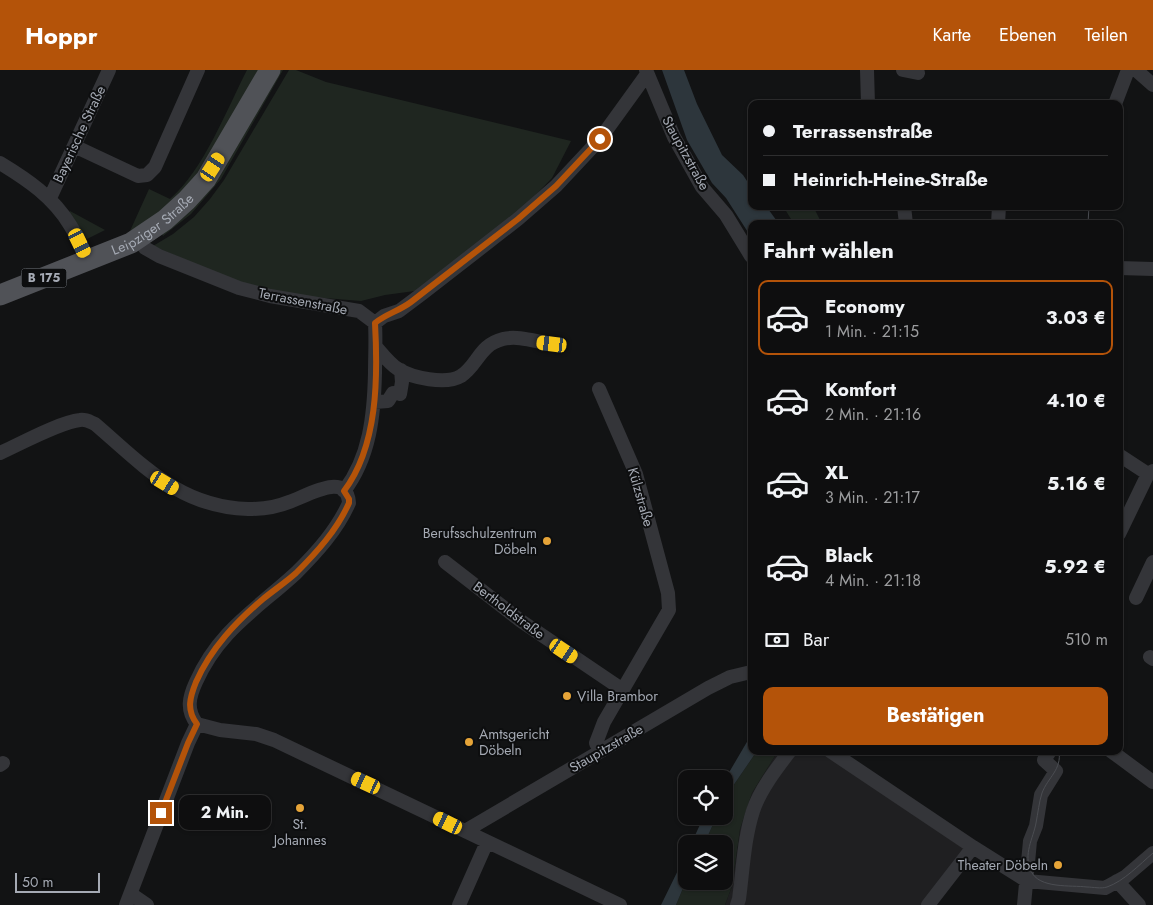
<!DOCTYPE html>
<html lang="de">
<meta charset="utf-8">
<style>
body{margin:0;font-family:Jost,sans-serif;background:#1c1c1d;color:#f1f3f6;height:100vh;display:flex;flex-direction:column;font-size:19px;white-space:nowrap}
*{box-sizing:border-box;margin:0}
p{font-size:16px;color:#9b9c9e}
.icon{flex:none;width:28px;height:28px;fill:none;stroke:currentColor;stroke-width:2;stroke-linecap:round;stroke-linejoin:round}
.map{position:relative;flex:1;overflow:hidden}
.drawer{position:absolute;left:748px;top:150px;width:375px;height:535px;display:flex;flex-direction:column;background:#0e0e0f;border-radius:10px;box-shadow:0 1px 4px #0004,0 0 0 1px #2e2e2f}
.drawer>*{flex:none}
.guide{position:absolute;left:748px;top:30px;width:375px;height:110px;border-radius:10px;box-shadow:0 1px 4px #0004,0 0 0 1px #2e2e2f;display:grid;align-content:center;height:110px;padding:0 15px;background:#0e0e0f}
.fabs{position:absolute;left:678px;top:700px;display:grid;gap:10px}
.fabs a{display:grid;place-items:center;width:55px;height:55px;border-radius:10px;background:#0e0e0f;box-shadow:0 1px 4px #0004,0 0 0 1px #2e2e2f;font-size:25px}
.scale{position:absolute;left:15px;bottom:12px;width:85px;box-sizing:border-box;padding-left:5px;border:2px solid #a5aab4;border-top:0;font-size:14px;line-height:18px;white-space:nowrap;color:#a5aab4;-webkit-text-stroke:4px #0d0e0f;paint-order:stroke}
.end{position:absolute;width:22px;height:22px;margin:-11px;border:6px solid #b45309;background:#fff;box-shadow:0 0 0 2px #fff}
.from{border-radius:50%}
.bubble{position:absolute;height:35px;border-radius:10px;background:#0e0e0f;box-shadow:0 1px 4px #0004,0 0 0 1px #2e2e2f;font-size:16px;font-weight:700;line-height:35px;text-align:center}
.car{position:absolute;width:15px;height:30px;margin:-15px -8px;border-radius:6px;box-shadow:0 0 4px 1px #0007;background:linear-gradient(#f5c518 24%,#345 0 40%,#f5c518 0 76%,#345 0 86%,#f5c518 0)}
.guide b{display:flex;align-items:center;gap:18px;height:48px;font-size:19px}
.guide b+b{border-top:1px solid #2e2e2f}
.guide i{width:12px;height:12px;background:#f1f3f6}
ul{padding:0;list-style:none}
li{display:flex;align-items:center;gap:15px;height:75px;margin:0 10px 8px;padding:0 5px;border:2px solid transparent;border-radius:10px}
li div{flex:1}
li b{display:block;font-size:19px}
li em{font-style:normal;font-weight:700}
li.current{border-color:#b45309}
li>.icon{width:45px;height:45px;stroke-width:1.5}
h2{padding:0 15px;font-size:22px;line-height:60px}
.pay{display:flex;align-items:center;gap:12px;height:55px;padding:0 15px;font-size:19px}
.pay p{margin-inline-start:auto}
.button{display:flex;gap:10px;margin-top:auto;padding:10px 15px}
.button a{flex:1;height:58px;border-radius:10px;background:#b45309;color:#fff;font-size:20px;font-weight:700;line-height:58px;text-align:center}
header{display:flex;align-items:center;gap:30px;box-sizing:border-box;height:70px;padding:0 25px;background:#b45309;color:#fff}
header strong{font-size:24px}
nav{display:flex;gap:28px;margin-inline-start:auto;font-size:18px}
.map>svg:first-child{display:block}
</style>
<header>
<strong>Hoppr</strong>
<nav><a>Karte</a><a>Ebenen</a><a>Teilen</a></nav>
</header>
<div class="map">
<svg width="1153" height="835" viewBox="0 0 1153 835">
<rect width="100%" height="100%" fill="#121314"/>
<path fill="#1f1f21" d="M778,681H819L972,784L935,835H725L732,816L740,759L752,723Z"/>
<path fill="#1f2620" d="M247,0H263L217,83L177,133L130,161L149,119L170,129C203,101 227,39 247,0Z
M276,0H283L221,109L191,144L163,166L162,164L151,172L149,169Z
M289,0H296L326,12L571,71L552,108L517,144L422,220L385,225L361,231L287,225L256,220L153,176L173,164L194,147L210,129L224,110Z
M783,136H813L822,154H794Z
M70,141L105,160L87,169L69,143Z
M757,681H778L752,723L740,759L732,816L725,835H676L686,811H724V774H704L717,746H724V734L733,716Z"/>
<path fill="#2d363c" d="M662,0H684L697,34L722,85L743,105L751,117V136H766L779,154H751V167L726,128L712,113L687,70Z
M751,665V681H757L733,716L724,734V711Z
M704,746H717L704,774H691Z
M686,784V811L676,835H661Z"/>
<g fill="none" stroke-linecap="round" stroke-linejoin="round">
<path stroke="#343539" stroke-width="14" d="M646,0L674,67L702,117L726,145L751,186
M867,0L868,34
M903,0L918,3
M1136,0L1153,15
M1115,34L1128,0
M74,76L138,106L147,105L155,97L198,0
M0,93C28,110 53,127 70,155C77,166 82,178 88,190
M50,128L109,0
M904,136L906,154
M998,154L999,136
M138,168L145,178L159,186L239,218L270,226L359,241L375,253L384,246L399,241L423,223L518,149L556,116L600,69L647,4
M1119,198L1153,199
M377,278C383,285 390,294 398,299C412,308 446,315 461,306C478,295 479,275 503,269C518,265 537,272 552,274
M599,319L636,404L668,523L669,540L604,652L596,673L600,681
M400,324L402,312L401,300
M375,332L388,331L393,323
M0,383C20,374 60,352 80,350C86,349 90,352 95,354C144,396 180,437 248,439C262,439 277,437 289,432C305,427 347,400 349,433C337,460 317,482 296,503C257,539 219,560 196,612C189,627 186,640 197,654
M1119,385L1148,404L1153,401
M344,421C370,387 374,345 375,303C375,286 376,270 375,253
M1119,464L1148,404
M445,492L521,551L623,620
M1136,528L1153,492
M1150,587L1153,589
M197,654L220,660L256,664L274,670L620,835
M830,681L973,777L1027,811L1105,818L1125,807L1153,783
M1111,681L1153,712
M0,695L3,693
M465,761L708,618L730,607L751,602
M1117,811L1139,835
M131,824L147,835
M126,835L188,673L197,654
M459,835L487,772
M737,835L739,829C743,799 744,769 753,741C760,720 776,699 790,681
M928,835L973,777
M1024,835L1030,771L1036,756L1041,725L1056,701L1044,690L1050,681"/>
<path stroke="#505257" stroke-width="21" id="s1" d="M0,225L131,173L165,150L187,130L206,109L270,0"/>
<path stroke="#4b4d52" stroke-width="1" d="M1088,154L1089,136
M1059,681C1062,700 1048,707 1042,723C1039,732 1038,743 1036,753C1033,769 1023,784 1031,801C1039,819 1071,815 1087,817C1093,817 1101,819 1107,817C1124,811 1139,795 1153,783"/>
</g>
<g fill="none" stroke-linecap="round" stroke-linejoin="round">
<path stroke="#b45309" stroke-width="6" d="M161,743L188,673L197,654C186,640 190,627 196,612C211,578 236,552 263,529C274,520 286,512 296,503C317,482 337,460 349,433V429L344,421C378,376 378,307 375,253C386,244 399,241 411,232L518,149L556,116L600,69"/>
</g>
<g fill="#e6a438" stroke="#0d0e0f" stroke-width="2">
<circle cx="547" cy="471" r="5"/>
<circle cx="567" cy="626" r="5"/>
<circle cx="469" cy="672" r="5"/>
<circle cx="300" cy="738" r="5"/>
<circle cx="1058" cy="795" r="5"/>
</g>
<g text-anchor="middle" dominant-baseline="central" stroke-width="4" stroke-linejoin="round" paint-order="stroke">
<rect fill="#0d0e0f" stroke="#777b82" stroke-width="1" x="21.5" y="198.5" width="45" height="19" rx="4"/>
<g font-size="12" font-weight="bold" fill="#a5aab4">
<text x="44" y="208">B 175</text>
</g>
<g font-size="14" fill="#a5aab4" stroke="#0d0e0f">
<text transform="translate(79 64) rotate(-65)">Bayerische Straße</text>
<text transform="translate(686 83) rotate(61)">Staupitzstraße</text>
<text stroke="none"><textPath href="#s1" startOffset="169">Leipziger Straße</textPath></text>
<text transform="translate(303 231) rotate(11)">Terrassenstraße</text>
<text transform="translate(641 427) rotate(74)">Külzstraße</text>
<text transform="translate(509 540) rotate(37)">Bertholdstraße</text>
<text transform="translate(606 678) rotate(-30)">Staupitzstraße</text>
</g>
<g font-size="14" fill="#a5aab4" stroke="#0d0e0f" text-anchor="end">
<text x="537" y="463">Berufsschulzentrum<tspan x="537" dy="16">Döbeln</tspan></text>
<text x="577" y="626" text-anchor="start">Villa Brambor</text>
<text x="479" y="664" text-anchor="start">Amtsgericht<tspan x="479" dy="16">Döbeln</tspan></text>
<text x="300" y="754" text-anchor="middle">St.<tspan x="300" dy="16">Johannes</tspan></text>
<text x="1048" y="795">Theater Döbeln</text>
</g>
</g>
</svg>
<div class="fabs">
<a><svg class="icon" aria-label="locate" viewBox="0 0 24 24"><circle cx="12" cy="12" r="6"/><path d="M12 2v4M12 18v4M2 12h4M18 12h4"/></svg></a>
<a><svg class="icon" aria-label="layers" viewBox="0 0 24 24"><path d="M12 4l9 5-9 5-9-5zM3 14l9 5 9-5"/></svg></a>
</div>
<div class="scale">50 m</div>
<i class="end from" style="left:600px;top:69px"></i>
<i class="end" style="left:161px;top:743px"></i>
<div class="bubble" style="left:179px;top:725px;width:92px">2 Min.</div>
<i class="car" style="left:213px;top:97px;rotate:33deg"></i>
<i class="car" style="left:80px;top:173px;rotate:154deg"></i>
<i class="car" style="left:552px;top:274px;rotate:277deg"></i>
<i class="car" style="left:165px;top:413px;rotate:121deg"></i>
<i class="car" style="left:564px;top:581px;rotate:124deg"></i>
<i class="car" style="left:366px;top:713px;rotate:295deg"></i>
<i class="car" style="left:448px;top:753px;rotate:296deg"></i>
<div class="guide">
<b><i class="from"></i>Terrassenstraße</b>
<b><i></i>Heinrich-Heine-Straße</b>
</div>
<section class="drawer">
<h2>Fahrt wählen</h2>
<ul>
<li class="current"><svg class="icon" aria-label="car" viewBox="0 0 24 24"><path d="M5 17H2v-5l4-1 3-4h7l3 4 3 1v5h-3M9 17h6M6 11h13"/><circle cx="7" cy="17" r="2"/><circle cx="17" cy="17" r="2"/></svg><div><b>Economy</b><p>1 Min. · 21:15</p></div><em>3.03 €</em></li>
<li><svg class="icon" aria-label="car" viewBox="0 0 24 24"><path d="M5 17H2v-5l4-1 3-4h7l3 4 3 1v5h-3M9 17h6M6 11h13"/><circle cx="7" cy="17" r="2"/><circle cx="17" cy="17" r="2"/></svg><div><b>Komfort</b><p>2 Min. · 21:16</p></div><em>4.10 €</em></li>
<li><svg class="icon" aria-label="car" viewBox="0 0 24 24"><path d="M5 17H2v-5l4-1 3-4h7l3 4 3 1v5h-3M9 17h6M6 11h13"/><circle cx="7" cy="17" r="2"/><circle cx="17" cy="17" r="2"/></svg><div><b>XL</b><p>3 Min. · 21:17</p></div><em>5.16 €</em></li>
<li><svg class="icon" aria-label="car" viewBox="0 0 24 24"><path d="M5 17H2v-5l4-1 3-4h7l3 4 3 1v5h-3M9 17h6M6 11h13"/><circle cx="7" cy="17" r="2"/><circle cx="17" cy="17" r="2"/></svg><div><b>Black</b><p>4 Min. · 21:18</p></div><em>5.92 €</em></li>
</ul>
<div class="pay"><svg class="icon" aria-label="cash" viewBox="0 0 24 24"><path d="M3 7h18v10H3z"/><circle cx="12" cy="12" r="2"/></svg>Bar<p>510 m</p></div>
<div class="button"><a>Bestätigen</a></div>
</section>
</div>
